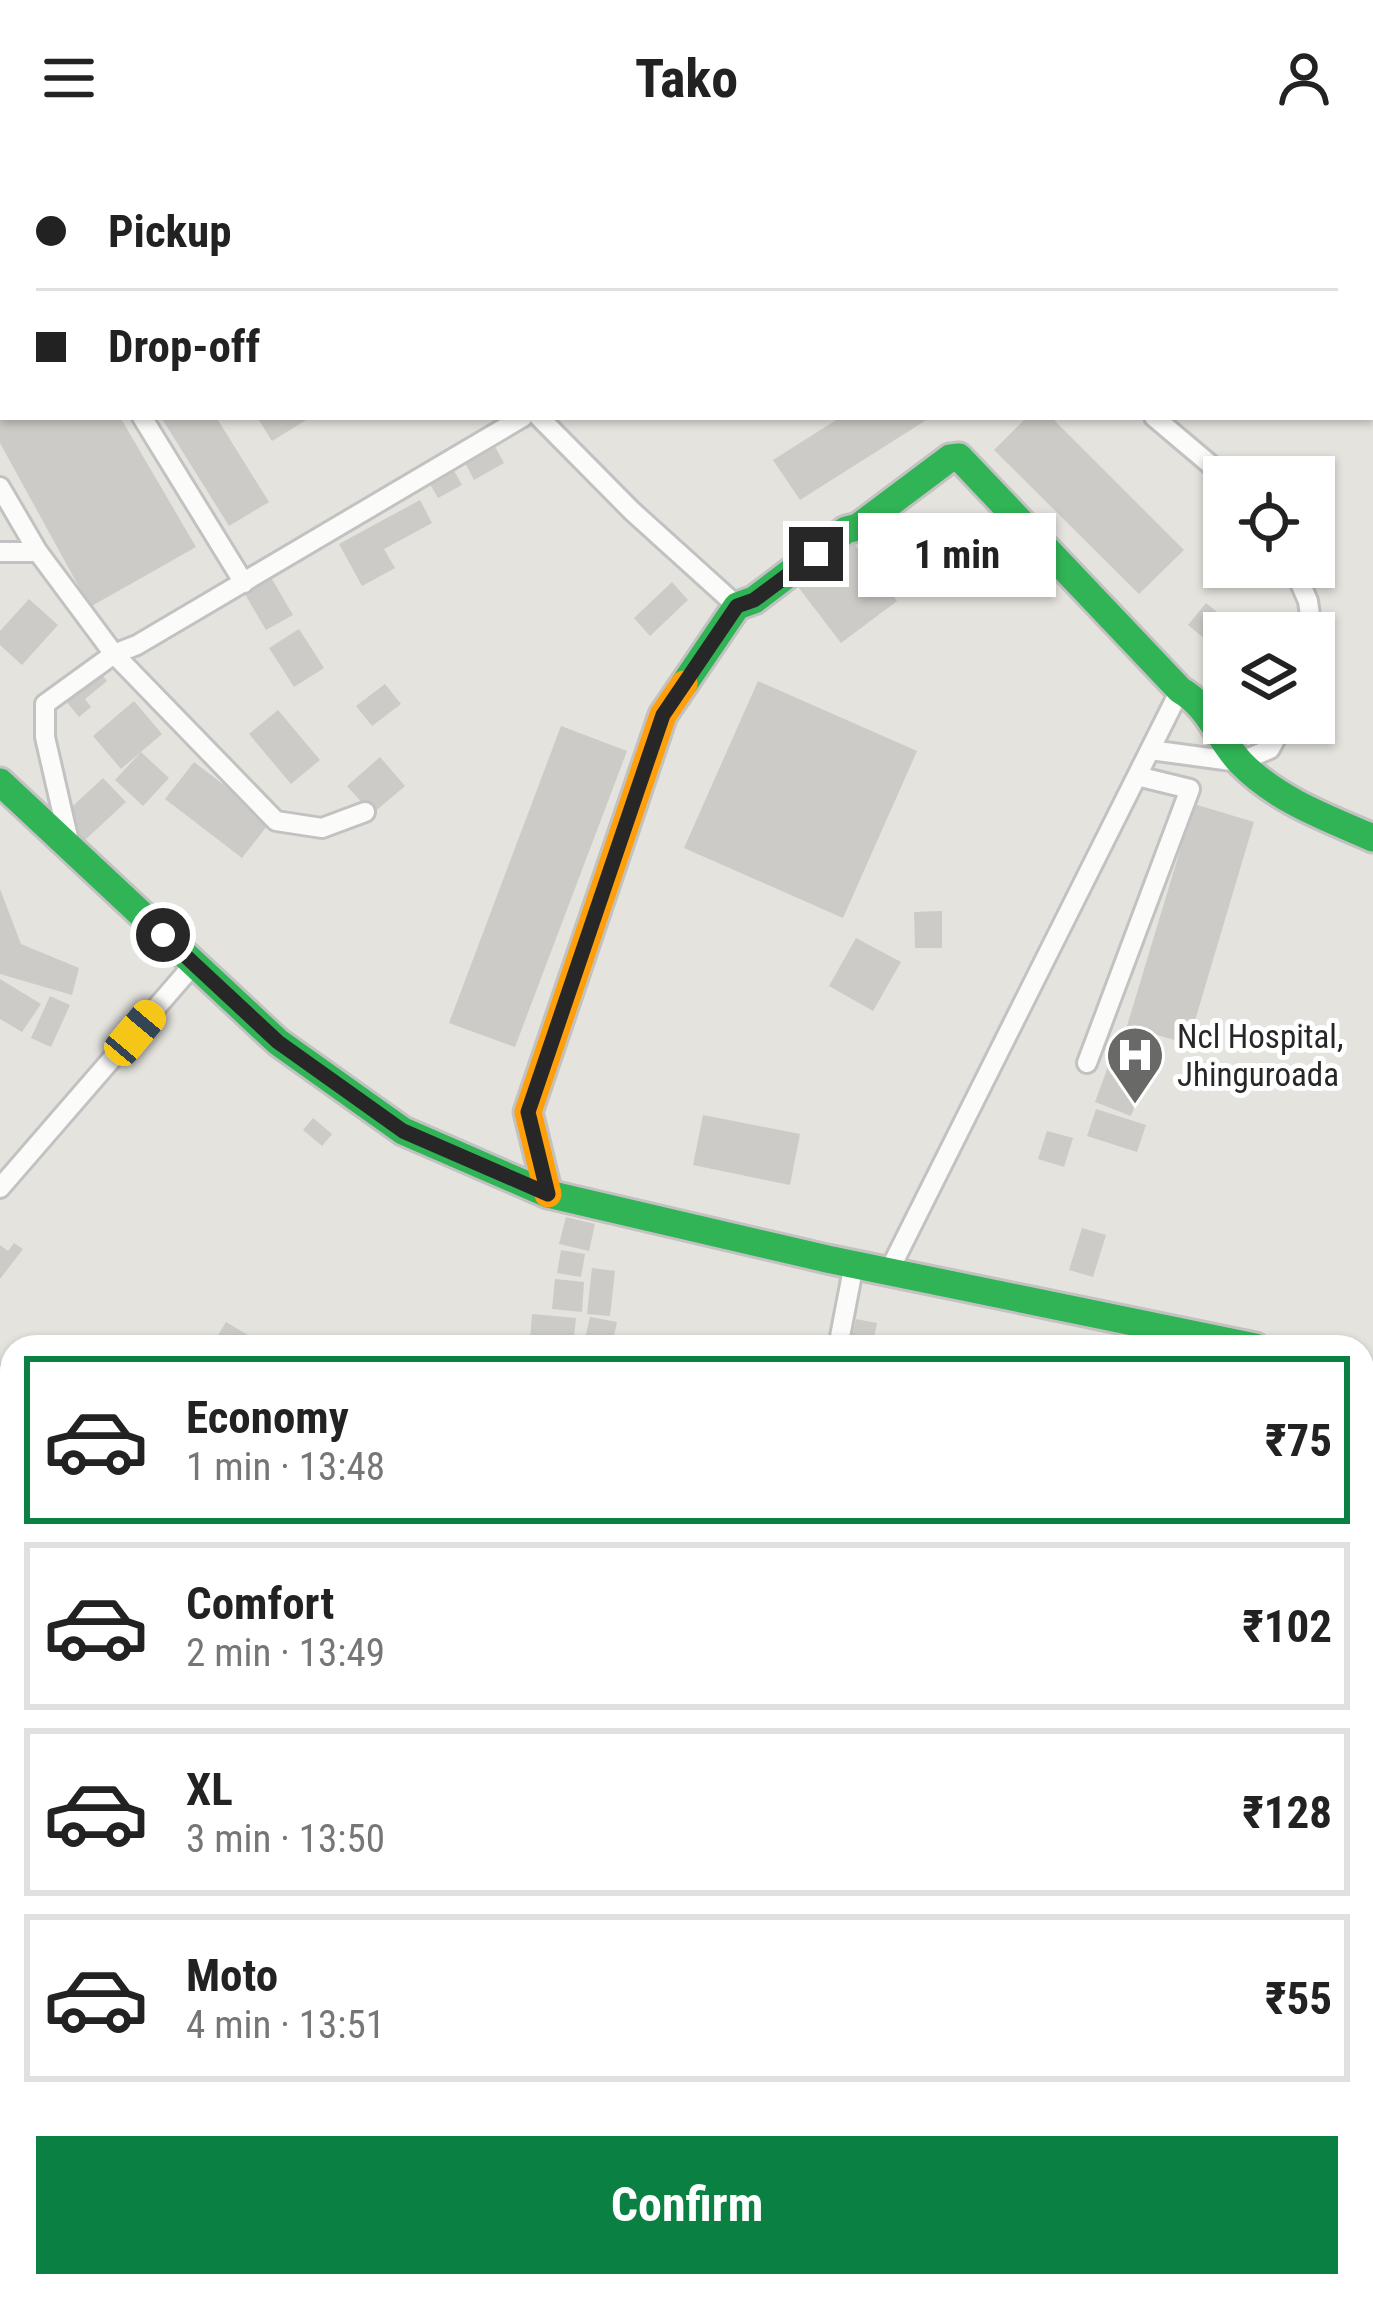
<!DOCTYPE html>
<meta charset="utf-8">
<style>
body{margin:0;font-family:"Roboto Condensed",sans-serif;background:#f2f2f2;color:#222;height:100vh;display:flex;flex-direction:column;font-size:45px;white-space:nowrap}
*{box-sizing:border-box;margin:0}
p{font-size:39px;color:#767676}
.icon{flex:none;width:66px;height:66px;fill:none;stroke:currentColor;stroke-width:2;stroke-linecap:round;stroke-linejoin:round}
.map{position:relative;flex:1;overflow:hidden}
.drawer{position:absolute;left:0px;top:1179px;width:1374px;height:963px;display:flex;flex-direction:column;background:#fff;border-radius:36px 36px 0 0;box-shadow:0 3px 9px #0004}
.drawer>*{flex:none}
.guide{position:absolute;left:0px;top:0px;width:1374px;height:264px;box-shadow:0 3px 9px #0004;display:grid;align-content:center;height:264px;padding:0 36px;background:#fff}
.fabs{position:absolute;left:1203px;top:300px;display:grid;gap:24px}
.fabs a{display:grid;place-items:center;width:132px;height:132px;border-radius:0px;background:#fff;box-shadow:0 3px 9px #0004;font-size:60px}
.end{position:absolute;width:54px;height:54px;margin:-27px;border:15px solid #272727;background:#fff;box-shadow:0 0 0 6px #fff}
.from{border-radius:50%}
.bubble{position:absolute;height:84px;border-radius:0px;background:#fff;box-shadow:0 3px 9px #0004;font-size:39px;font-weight:700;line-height:84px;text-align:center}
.car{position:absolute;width:36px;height:72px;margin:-36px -18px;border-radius:15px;box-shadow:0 0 9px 3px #0007;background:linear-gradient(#f5c518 24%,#345 0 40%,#f5c518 0 76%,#345 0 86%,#f5c518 0)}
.guide b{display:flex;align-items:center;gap:42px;height:114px;font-size:45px}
.guide b+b{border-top:3px solid #e0e0e0}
.guide i{width:30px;height:30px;background:#222}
ul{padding:21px 0 0;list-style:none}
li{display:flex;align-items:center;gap:36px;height:168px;margin:0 24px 18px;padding:0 12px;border:6px solid #e0e0e0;border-radius:0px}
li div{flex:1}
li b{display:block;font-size:45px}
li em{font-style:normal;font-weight:700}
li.on{border-color:#0b8043}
li>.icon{width:108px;height:108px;stroke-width:1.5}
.action{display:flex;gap:24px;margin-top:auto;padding:24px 36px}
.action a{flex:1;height:138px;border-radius:0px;background:#0b8043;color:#fff;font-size:48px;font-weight:700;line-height:138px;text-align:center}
header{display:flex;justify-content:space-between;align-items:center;height:156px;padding:0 36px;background:#fff;font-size:54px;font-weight:700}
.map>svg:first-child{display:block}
</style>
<header><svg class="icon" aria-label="menu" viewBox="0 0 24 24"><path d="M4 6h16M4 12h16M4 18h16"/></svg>Tako<svg class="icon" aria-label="person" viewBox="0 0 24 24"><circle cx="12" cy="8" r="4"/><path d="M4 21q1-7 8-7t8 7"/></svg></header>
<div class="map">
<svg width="1373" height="2141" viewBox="0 0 1373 2141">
<rect width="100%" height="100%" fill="#e4e3de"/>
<path fill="#cccbc7" d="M0,261H120L196,391L90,451L0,287Z
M161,261H216L269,346L229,370Z
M257,261H311L272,285Z
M841,261H931L800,344L773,304Z
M1027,261H1051L1184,394L1139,438L994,294Z
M493,287L504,307L474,324L463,303Z
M451,309L462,329L438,342L427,323Z
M420,344L432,367L384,393L395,412L362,430L339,388Z
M849,381L897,445L841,487L792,423Z
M269,418L293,459L266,474L242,433Z
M672,426L688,444L650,480L634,462Z
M29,443L58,469L22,509L0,489V475Z
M1206,447L1235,471L1224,477L1217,493L1188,469Z
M299,473L324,512L294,531L269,492Z
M99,515L107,525L85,543L91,551L79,561L65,544Z
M758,525L917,595L843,762L684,692Z
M385,528L401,548L372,570L356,550Z
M134,545L162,578L121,613L93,580Z
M278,554L320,604L291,628L249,578Z
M561,570L627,595L515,891L449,867Z
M141,596L169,622L143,650L115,624Z
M380,601L405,630L372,658L347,630Z
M194,606L271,665L242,702L165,643Z
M103,622L126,646L85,684L62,660Z
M1194,648L1254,666L1188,888L1127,870Z
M0,733L21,788L79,812L72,839L0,818Z
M942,755V792H915L914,756Z
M856,782L901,806L873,855L829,830Z
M0,823L41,848L22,876L0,863Z
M50,840L70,849L51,891L31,882Z
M1109,908L1145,922L1131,960L1095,946Z
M1096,953L1146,969L1137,996L1087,980Z
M703,959L800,978L790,1029L693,1009Z
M313,962L332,978L322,990L303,974Z
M1047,975L1073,982L1064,1011L1038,1003Z
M566,1061L595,1068L589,1095L559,1088Z
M1082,1072L1106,1079L1093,1121L1069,1114Z
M14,1087L23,1093L0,1123V1089L8,1095Z
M561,1094L585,1098L581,1121L557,1117Z
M592,1112L615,1115L610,1160L587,1158Z
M555,1123L584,1126L582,1156L552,1153Z
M532,1158L576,1162L573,1189L530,1185Z
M590,1161L617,1166L612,1188L585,1182Z
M856,1163L877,1167L872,1191H850Z
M226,1166L248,1179L241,1191H211Z
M1366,1695L1373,1697V1789L1362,1785Z
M6,1932L12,1938V2007L0,2019V1937Z
M1362,1986H1366L1371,2123H1362Z
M12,2014V2118L0,2130V2025Z
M61,2130H80L93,2141H52Z
M172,2130H247L237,2141H162Z
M319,2130H357L372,2141H308Z"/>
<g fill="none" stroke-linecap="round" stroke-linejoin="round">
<defs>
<path id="street" d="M368,0L370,3
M563,0L564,3
M92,3L96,0
M783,3L786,0
M939,3V0
M0,66L3,63
M142,261L244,427
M539,261L632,355L737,450
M1154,261L1225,321
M0,331L38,396L114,498L276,665L322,672L365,656
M0,396H38
M1293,411L1308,445L1314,488
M1150,594L1239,606L1270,593L1284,567
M70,690L45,581V548L114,498L137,489L523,261
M1087,907L1190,633L1137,620
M0,1032L194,808
M889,1115L1180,534
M838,1191L854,1108
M0,1219L12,1230
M0,1749L12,1761
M1373,1864V1930
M0,1919L12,1907
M393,2130L404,2141
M26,2141L36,2130
M298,2141L309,2130"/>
<path id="fast" d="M684,528L737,450L754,444L846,374L858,371L950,302L959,301L1180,534C1210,551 1218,583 1241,607C1277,644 1327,662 1373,682
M0,626L278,886L403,975L548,1038L827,1103L1255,1191
M1362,1221L1373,1224"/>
<path id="slow" d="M548,1038L528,956L663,559L684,528"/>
</defs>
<use href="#street" stroke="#c3c2c3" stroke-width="24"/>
<use href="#fast" stroke="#c3c2c3" stroke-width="33"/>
<use href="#slow" stroke="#c3c2c3" stroke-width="33"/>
<use href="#street" stroke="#fbfbfa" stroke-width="18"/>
<use href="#fast" stroke="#30b455" stroke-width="27"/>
<use href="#slow" stroke="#ff9f0a" stroke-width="27"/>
<path stroke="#dcdbdd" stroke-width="6" d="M0,1359L12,1375
M934,2130L968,2141"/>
</g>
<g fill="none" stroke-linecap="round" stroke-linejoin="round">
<path stroke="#272727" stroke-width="15" d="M163,779L278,886L403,975L548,1038L528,956L663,559L737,450L754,444L816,398"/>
</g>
<defs>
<symbol id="hospital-pin" viewBox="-11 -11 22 30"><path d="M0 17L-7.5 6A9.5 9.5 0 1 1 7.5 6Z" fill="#696967" stroke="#fff"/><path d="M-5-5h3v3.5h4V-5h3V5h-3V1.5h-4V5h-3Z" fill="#fff"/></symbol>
</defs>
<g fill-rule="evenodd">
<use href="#hospital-pin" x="1102" y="866" width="66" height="90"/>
</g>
<g text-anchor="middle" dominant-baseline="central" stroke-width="10" stroke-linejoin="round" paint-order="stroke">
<g font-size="33" fill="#272727" stroke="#fff" text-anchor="start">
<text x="1177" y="880">Ncl Hospital,<tspan x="1177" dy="38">Jhinguroada</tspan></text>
</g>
</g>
</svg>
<div class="fabs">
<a><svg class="icon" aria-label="locate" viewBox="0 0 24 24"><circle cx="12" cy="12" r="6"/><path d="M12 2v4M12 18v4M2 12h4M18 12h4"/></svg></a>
<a><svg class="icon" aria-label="layers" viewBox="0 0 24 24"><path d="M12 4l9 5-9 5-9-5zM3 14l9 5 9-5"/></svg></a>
</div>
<i class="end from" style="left:163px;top:779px"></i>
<i class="end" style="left:816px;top:398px"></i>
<div class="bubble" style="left:858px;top:357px;width:198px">1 min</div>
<i class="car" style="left:135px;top:877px;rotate:40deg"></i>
<div class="guide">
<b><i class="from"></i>Pickup</b>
<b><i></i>Drop-off</b>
</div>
<section class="drawer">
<ul>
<li class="on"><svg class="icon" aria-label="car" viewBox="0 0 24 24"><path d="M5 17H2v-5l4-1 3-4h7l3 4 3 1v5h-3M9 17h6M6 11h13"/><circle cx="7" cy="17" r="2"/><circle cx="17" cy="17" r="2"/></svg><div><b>Economy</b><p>1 min · 13:48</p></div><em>₹75</em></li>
<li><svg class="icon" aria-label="car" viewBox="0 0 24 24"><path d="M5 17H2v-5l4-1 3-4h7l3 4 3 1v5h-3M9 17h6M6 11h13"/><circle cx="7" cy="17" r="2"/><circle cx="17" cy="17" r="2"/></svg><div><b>Comfort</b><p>2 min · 13:49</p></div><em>₹102</em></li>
<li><svg class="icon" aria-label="car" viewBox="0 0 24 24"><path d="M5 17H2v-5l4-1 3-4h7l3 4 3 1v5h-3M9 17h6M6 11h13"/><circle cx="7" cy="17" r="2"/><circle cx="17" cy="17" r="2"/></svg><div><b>XL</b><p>3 min · 13:50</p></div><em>₹128</em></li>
<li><svg class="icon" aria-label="car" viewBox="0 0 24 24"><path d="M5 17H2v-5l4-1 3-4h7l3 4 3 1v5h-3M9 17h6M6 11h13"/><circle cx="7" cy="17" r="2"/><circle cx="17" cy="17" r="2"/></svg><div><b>Moto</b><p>4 min · 13:51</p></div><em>₹55</em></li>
</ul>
<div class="action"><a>Confirm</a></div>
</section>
</div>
